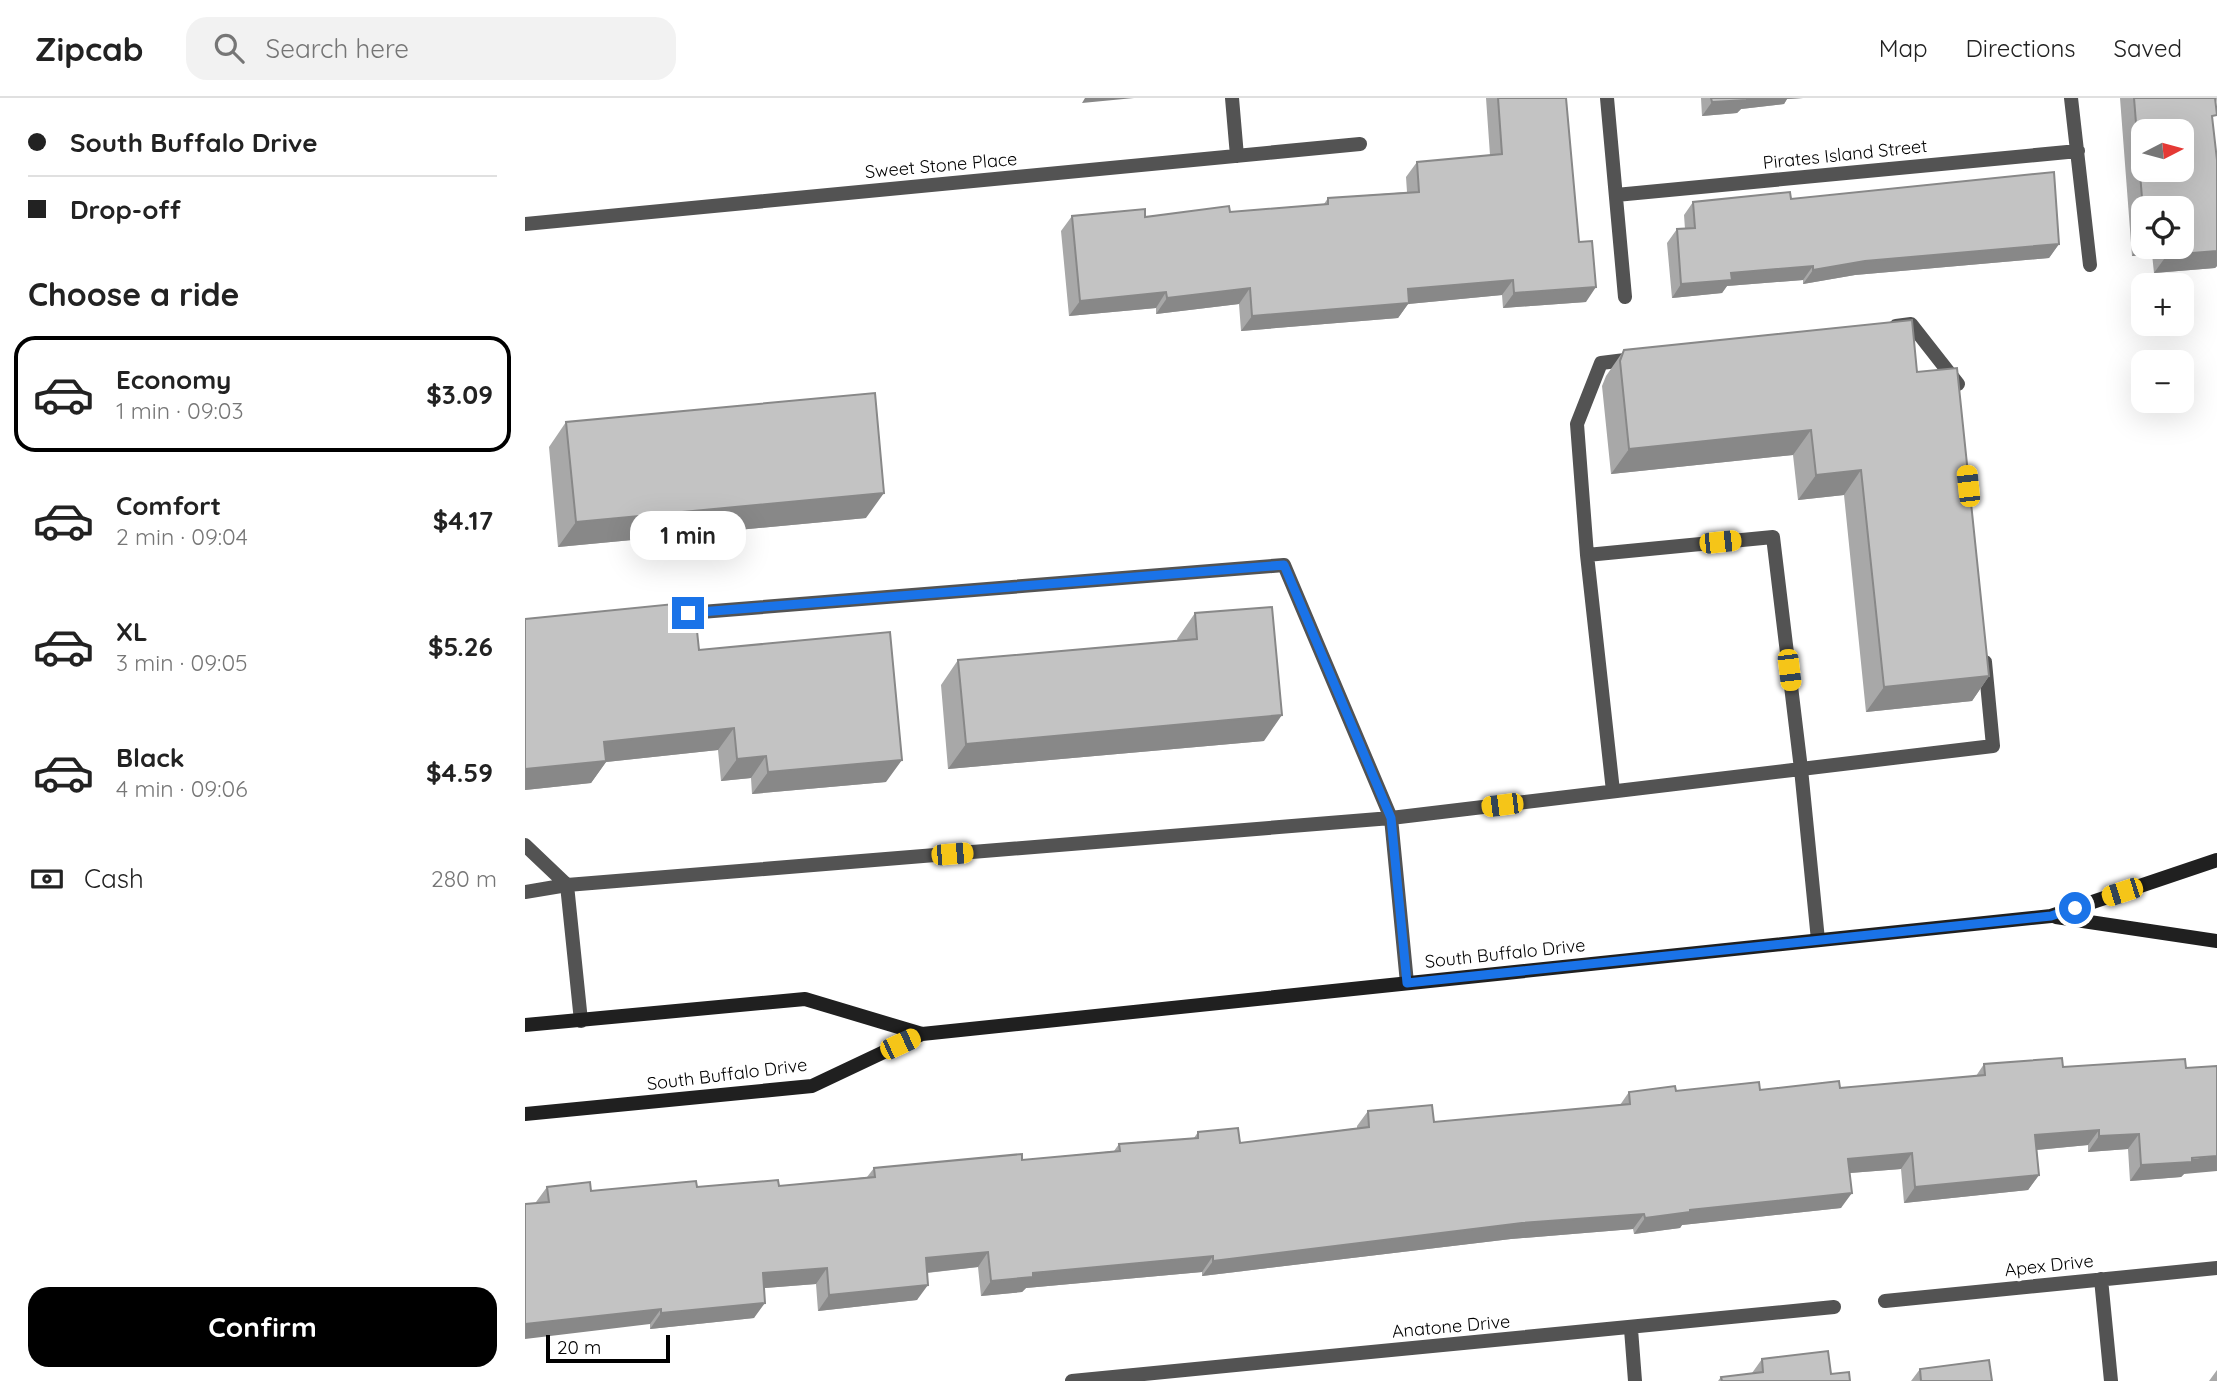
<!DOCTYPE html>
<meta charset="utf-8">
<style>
body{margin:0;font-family:Quicksand,sans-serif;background:#f2f2f2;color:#222;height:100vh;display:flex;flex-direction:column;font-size:26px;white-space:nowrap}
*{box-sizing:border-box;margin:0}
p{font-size:23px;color:#767676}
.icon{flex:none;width:38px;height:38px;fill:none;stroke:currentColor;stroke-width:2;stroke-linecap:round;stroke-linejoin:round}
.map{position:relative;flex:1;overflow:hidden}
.sheet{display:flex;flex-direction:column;background:#fff;width:525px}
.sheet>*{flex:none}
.banner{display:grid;align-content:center;height:154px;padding:0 28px;background:#fff}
.needle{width:46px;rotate:84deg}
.tools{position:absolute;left:1606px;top:21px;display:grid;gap:14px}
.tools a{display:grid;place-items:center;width:63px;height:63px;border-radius:14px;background:#fff;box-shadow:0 7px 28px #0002;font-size:35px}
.scale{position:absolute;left:21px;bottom:18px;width:124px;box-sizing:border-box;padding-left:7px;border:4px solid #000;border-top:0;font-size:19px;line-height:24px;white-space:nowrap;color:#000;-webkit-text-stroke:5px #fff;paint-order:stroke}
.end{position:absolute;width:32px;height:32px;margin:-16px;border:9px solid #1a73e8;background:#fff;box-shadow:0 0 0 4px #fff}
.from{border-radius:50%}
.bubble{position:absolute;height:49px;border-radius:21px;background:#fff;box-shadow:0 7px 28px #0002;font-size:23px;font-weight:700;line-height:49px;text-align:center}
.car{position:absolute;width:21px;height:42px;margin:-21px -10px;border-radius:9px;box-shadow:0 0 5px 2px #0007;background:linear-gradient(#f5c518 24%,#345 0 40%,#f5c518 0 76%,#345 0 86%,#f5c518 0)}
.banner b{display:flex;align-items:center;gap:24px;height:66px;font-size:26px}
.banner b+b{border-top:2px solid #e0e0e0}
.banner i{width:18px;height:18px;background:#222}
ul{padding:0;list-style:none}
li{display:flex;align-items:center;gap:21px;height:116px;margin:0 14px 10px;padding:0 14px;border:4px solid transparent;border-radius:21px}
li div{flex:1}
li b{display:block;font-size:26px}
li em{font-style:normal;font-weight:700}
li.current{border-color:#000}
li>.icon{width:63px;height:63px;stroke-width:1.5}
h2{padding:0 28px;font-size:32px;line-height:84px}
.pay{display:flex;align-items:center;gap:18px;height:77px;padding:0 28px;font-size:26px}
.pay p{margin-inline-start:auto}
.button{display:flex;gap:14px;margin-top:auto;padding:14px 28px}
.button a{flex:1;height:80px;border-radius:21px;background:#000;color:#fff;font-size:28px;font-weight:700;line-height:80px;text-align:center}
header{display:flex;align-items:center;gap:42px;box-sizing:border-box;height:98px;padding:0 35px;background:#fff;border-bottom:2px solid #e0e0e0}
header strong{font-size:33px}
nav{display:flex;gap:38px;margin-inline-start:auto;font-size:24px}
.search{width:490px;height:63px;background:#f2f2f2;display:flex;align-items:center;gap:18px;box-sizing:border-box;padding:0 24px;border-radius:21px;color:#767676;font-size:26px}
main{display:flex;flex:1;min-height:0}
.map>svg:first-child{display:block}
</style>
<header>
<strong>Zipcab</strong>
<div class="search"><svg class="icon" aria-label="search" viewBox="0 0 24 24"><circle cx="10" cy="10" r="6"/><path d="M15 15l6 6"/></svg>Search here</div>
<nav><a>Map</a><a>Directions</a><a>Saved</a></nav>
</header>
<main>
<section class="sheet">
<div class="banner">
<b><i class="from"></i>South Buffalo Drive</b>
<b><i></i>Drop-off</b>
</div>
<h2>Choose a ride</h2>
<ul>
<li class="current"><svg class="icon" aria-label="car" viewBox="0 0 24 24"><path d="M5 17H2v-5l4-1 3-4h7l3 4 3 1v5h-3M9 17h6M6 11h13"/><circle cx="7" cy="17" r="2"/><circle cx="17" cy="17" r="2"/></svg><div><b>Economy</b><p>1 min · 09:03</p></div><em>$3.09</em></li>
<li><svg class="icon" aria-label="car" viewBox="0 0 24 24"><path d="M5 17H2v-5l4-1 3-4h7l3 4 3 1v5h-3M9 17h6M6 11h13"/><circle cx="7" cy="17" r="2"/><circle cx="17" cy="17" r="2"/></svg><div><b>Comfort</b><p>2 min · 09:04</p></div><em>$4.17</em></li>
<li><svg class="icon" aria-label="car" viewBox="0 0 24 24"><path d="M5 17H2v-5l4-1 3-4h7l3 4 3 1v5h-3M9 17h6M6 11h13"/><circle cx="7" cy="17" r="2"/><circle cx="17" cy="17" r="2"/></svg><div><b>XL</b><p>3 min · 09:05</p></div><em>$5.26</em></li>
<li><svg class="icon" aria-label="car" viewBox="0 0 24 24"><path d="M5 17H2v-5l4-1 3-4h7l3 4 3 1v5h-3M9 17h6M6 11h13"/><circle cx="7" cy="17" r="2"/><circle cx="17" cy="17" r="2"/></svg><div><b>Black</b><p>4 min · 09:06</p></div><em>$4.59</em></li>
</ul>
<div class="pay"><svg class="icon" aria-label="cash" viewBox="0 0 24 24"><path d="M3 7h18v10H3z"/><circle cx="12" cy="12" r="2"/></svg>Cash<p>280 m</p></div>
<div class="button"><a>Confirm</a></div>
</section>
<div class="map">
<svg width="1692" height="1283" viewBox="0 0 1692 1283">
<rect width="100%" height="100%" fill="#fff"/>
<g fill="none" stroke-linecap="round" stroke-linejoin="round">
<path stroke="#535353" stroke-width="14" d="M1371,228L1386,226L1433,286
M1062,457L1052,326L1076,265L1108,261
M151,516L759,467L866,720L1276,671L1293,842
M1088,693L1062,457L1248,439L1276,671L1468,648L1460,564
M0,747L42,787
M0,794L42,787
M56,923L42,787L866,720L882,885"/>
<path stroke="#535353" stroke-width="14" d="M707,0L712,58
M1082,0L1100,199
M1546,0L1565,167
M1091,97L1553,53
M0,126L835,46
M1576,1181L1586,1283
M1360,1203L1692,1170
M1106,1231L1110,1283
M547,1283L1309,1209"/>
<path stroke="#202020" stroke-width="14" d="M1531,819L1692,843
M0,927L280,901L397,936
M0,1016L287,988L397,936L1526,818L1692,762"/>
</g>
<path fill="#a8a8a8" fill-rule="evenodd" d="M961,0H1041L1054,144L1061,204L978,210L977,197L883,206L873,220L716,233L714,206L631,216V210L544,218L536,133L547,118L620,119L705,114L799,106L803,100L882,94L881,79L892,64L965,57Z
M1176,0H1278L1262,1L1259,6L1216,11L1212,15L1177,18Z
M1595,0H1692L1687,24L1692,62V168L1690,170L1629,175L1627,156L1607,158ZM1619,110L1657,149H1619Z
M1266,101L1534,146L1524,160L1330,177L1278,186V182L1202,188L1197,195L1147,200L1142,145L1152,131H1160L1159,117L1168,104Z
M1099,252L1392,274L1464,578L1447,603L1341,614L1319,397L1273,402L1268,357L1086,376L1077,288L1081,278Z
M41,324L341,420L33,449L24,349Z
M670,515L739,643L423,671L416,587L433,562L653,543L652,541Z
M0,521L174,552L361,684L227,696L226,680L196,683L193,652L81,664L66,685L0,692Z
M1459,966L1538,969L1659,1076L1656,1079L1605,1083L1603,1051L1563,1054V1047L1512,1052L1514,1077L1503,1092L1379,1105L1376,1071L1325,1075L1316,1110L1157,1127L1155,1130L1109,1136L1108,1131L986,1141L677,1178V1174L501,1190L497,1194L456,1198L453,1169L402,1175L392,1202L293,1213L291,1186L239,1190L229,1220L125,1231V1226L11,1104L22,1089L66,1093L172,1089L254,1088L342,1079L349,1070L497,1062L589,1053L594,1046L669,1040L673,1034L715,1045L832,1030V1028L843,1013L909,1024L1095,1007L1104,994L1315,990L1451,978Z
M1237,1261L1306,1276L1325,1283H1193L1196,1279L1227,1275Z
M1395,1271L1467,1283H1386Z
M1692,1272V1283H1684Z"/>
<path fill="#888" d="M560,0H609L557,5Z
M1219,0H1278L1262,1L1259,6L1216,11L1212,15L1177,18L1187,4Z
M1619,141V149H1632L1627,156L1607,158Z
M1534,146L1524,160L1330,177L1278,186L1288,172L1340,163Z
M1692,153V168L1690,170L1629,175L1642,157Z
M1288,168L1278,182L1202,188L1197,195L1147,200L1156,186L1206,175Z
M988,182L977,197L883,206L873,220L716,233L727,218L883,191Z
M1071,189L1061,204L978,210L989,195Z
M725,190L714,206L631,216L642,200Z
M641,194L631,210L544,218L555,203Z
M1286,332L1268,357L1086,376L1104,351Z
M1336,372L1319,397L1273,402L1291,377Z
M359,395L341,420L33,449L51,424Z
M1464,578L1447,603L1341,614L1359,589Z
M757,617L739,643L423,671L441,646Z
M209,630L193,652L81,664L66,685L0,692V671L79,644Z
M241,658L226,680L196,683L212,661Z
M377,662L361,684L227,696L243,674Z
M1574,1032L1563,1047L1499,1053L1510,1037Z
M1614,1036L1603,1051L1563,1054L1574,1038Z
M1387,1055L1376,1071L1312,1076L1323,1061Z
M1692,1058V1073L1659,1076L1656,1079L1605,1083L1616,1067Z
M1514,1077L1503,1092L1379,1105L1390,1089Z
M1327,1095L1316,1110L1157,1127L1155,1130L1109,1136L1120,1120L1165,1112Z
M1119,1116L1108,1131L986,1141L677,1178L688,1163L997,1125Z
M463,1154L453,1169L390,1176L401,1160Z
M688,1158L677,1174L501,1190L497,1194L456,1198L466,1183L508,1175Z
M302,1170L291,1186L228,1191L238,1175Z
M403,1187L392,1202L293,1213L304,1197Z
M240,1205L229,1220L125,1231L136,1215Z
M136,1211L125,1226L0,1241V1226Z"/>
<path fill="#c3c3c3" stroke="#888" stroke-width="2" fill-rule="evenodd" d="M973,0H1041L1054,144L1067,143L1071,189L989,195L988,182L883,191L884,205L727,218L725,190L642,200L641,194L555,203L547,118L620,111V119L704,108L705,114L803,106V100L894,94L892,64L977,56Z
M1186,0H1222V2L1187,4Z
M1609,0H1690L1692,17L1687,18L1692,62V153L1642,157L1641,149H1657V110H1619V125ZM1619,33H1657V72H1619Z
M1529,74L1534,146L1340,163L1288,172V168L1206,175L1207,182L1156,186L1152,131L1170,130L1168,104L1265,94L1266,101Z
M1387,222L1392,274L1432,270L1464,578L1359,589L1336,372L1291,377L1286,332L1104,351L1095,263L1099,252Z
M350,295L359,395L51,424L41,324Z
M169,504L174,552L365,534L377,662L243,674L241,658L212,661L209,630L79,644L81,663L0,671V521Z
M747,509L757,617L441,646L433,562L672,541L670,515Z
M1537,960L1538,969L1660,961L1661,970L1692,968V1058L1667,1060V1064L1616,1067L1614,1036L1574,1038V1032L1510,1037L1514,1077L1390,1089L1387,1055L1323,1061L1327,1095L1165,1112V1114L1120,1120L1119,1116L997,1125L688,1163V1158L508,1175V1179L466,1183L463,1154L401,1160L403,1187L304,1197L302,1170L238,1175L240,1205L136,1215V1211L0,1226V1106L24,1104L22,1089L65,1084L66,1093L171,1083L172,1089L253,1082L254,1088L350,1079L349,1070L497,1056V1062L595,1053L594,1046L673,1040V1034L713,1030L715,1045L844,1029L843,1013L907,1007L909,1024L1105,1006L1104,994L1150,988L1151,993L1234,984L1235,992L1314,983L1315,990L1460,977L1459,966Z
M1303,1253L1306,1276L1324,1274L1325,1283H1197L1196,1279L1238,1274L1237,1261Z
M1464,1262L1467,1283H1396L1395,1271Z"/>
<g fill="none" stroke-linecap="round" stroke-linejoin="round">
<path stroke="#1a73e8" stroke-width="9" d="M163,515L759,467L866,720L882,885L1526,818L1550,810"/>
</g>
<g text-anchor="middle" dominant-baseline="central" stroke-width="6" stroke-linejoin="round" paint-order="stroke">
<g font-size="18" fill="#000" stroke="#fff">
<text transform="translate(1320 56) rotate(-6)">Pirates Island Street</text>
<text transform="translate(416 67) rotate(-5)">Sweet Stone Place</text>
<text transform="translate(980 855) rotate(-6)">South Buffalo Drive</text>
<text transform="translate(202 976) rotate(-7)">South Buffalo Drive</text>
<text transform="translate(1524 1167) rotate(-6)">Apex Drive</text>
<text transform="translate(926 1228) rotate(-5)">Anatone Drive</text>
</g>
</g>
</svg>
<div class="tools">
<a><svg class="needle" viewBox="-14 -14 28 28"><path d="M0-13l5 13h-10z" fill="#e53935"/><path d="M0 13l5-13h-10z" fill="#767676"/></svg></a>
<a><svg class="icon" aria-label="locate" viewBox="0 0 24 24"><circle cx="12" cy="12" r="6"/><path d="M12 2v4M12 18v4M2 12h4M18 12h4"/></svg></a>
<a>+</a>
<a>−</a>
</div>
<div class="scale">20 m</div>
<i class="end from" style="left:1550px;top:810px"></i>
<i class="end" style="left:163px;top:515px"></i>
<div class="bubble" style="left:105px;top:413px;width:116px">1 min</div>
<i class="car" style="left:1443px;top:388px;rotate:354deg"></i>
<i class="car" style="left:1195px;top:444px;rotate:84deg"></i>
<i class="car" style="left:1264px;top:572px;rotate:173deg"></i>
<i class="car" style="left:977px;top:707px;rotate:263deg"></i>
<i class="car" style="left:427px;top:756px;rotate:85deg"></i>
<i class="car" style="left:1597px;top:794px;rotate:252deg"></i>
<i class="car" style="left:375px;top:946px;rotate:65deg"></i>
</div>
</main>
